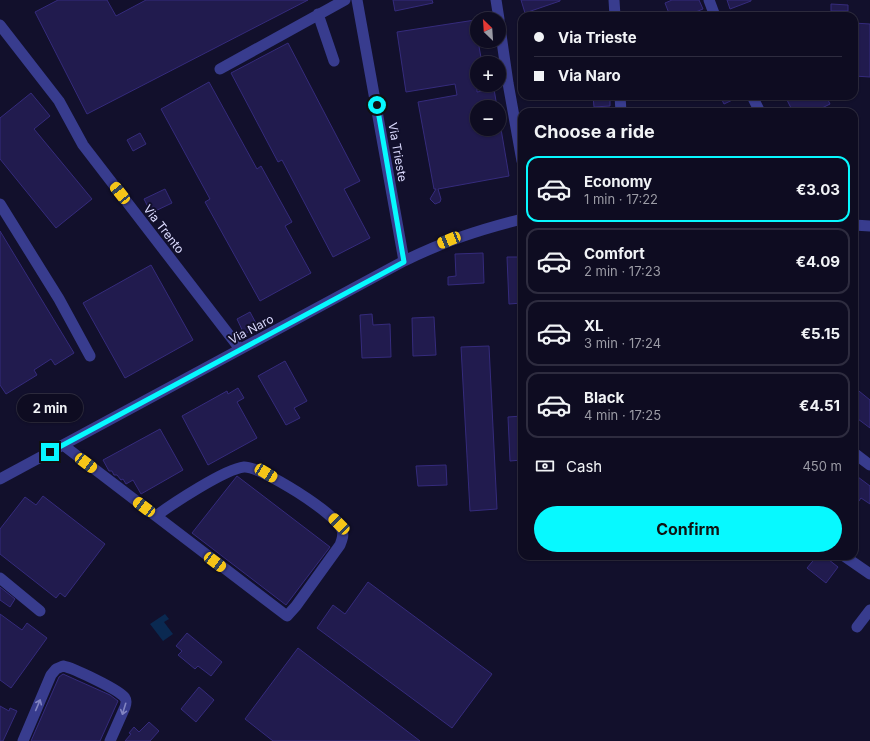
<!DOCTYPE html>
<meta charset="utf-8">
<style>
body{margin:0;font-family:Inter,sans-serif;background:#17152a;color:#f1f3f6;height:100vh;display:flex;flex-direction:column;font-size:15px;white-space:nowrap}
*{box-sizing:border-box;margin:0}
p{font-size:13px;color:#9b9ba5}
.icon{flex:none;width:22px;height:22px;fill:none;stroke:currentColor;stroke-width:2;stroke-linecap:round;stroke-linejoin:round}
.map{position:relative;flex:1;overflow:hidden}
.side{position:absolute;left:518px;top:108px;width:340px;height:452px;display:flex;flex-direction:column;background:#0e0c21;border-radius:12px;box-shadow:0 1px 3px #0004,0 0 0 1px #2e2c3f}
.side>*{flex:none}
.guide{position:absolute;left:518px;top:12px;width:340px;height:88px;border-radius:12px;box-shadow:0 1px 3px #0004,0 0 0 1px #2e2c3f;display:grid;align-content:center;height:88px;padding:0 16px;background:#0e0c21}
.needle{width:26px;rotate:335deg}
.controls{position:absolute;left:470px;top:12px;display:grid;gap:8px}
.controls a{display:grid;place-items:center;width:36px;height:36px;border-radius:50%;background:#0e0c21;box-shadow:0 1px 3px #0004,0 0 0 1px #2e2c3f;font-size:20px}
.end{position:absolute;width:18px;height:18px;margin:-9px;border:5px solid #07f9ff;background:#111;box-shadow:0 0 0 2px #111}
.from{border-radius:50%}
.bubble{position:absolute;height:28px;border-radius:14px;background:#0e0c21;box-shadow:0 1px 3px #0004,0 0 0 1px #2e2c3f;font-size:13px;font-weight:700;line-height:28px;text-align:center}
.car{position:absolute;width:12px;height:24px;margin:-12px -6px;border-radius:5px;box-shadow:0 0 3px 1px #0007;background:linear-gradient(#f5c518 24%,#345 0 40%,#f5c518 0 76%,#345 0 86%,#f5c518 0)}
.guide b{display:flex;align-items:center;gap:14px;height:38px;font-size:15px}
.guide b+b{border-top:1px solid #2e2c3f}
.guide i{width:10px;height:10px;background:#f1f3f6}
ul{padding:0;list-style:none}
li{display:flex;align-items:center;gap:12px;height:66px;margin:0 8px 6px;padding:0 8px;border:2px solid #2e2c3f;border-radius:12px}
li div{flex:1}
li b{display:block;font-size:15px}
li em{font-style:normal;font-weight:700}
li.current{border-color:#07f9ff}
li>.icon{width:36px;height:36px;stroke-width:1.5}
h2{padding:0 16px;font-size:18px;line-height:48px}
.pay{display:flex;align-items:center;gap:10px;height:44px;padding:0 16px;font-size:15px}
.pay p{margin-inline-start:auto}
.primary-button{display:flex;gap:8px;margin-top:auto;padding:8px 16px}
.primary-button a{flex:1;height:46px;border-radius:24px;background:#07f9ff;color:#111;font-size:16px;font-weight:700;line-height:46px;text-align:center}
.map>svg:first-child{display:block}
</style>
<div class="map">
<svg width="870" height="741" viewBox="0 0 870 741">
<rect width="100%" height="100%" fill="#12102c"/>
<path fill="#0a2951" d="M165,614L169,619L164,622L173,634L163,641L150,624Z"/>
<path fill="#211b4e" stroke="#352b7c" d="M58,0H107L116,16L146,0H308L87,114L35,12Z
M393,0H432L433,3L395,11Z
M521,0H560V1L525,13Z
M672,0H699L703,9L686,16H670L665,3Z
M727,0H751V1L730,9Z
M831,4L848,5V11H831Z
M475,20L477,41H478L482,63H477V92L494,89L497,107H477V129H501L509,176L438,189L441,199L440,202L435,204L430,199L436,189H434L418,102L457,95L455,84L406,92L397,32Z
M854,23L870,24V77L854,76Z
M288,43L360,181L344,189L370,238L333,257L282,160L278,162L231,73Z
M209,82L257,169L261,166L292,222L285,226L311,273L260,301L205,202L210,199L161,109Z
M31,93L50,116L34,129L92,199L56,228L0,159V118Z
M593,96H610V106L594,107Z
M720,96H741L724,104Z
M785,96H826L830,104L814,112H793Z
M140,133L146,144L133,151L127,140Z
M165,189L172,203L151,213L144,199Z
M0,231L74,353L55,365L51,359L34,370L37,375L6,394L0,385Z
M483,253L484,283L448,285V277L456,276L455,254Z
M507,257H522V303L509,304Z
M151,265L193,340L125,378L83,303Z
M250,312L258,327L244,334L237,319Z
M372,314L373,325L390,324L391,357L362,358L360,315Z
M434,317L436,355L413,356L412,318Z
M489,346L497,509L470,511L461,347Z
M285,361L307,401L294,408L300,418L286,425L258,376Z
M854,387L870,400V428L854,416Z
M238,388L244,398L237,402L257,438L208,465L182,416L227,391L228,394Z
M522,416V460L510,461L508,417Z
M160,429L183,470L141,494L133,480L126,484L123,479L121,480L117,475H114L112,471H109L103,460Z
M446,465L447,485L418,486L416,466Z
M854,474L870,486V504L861,498L854,508Z
M237,476L330,547L286,605L192,533Z
M43,496L105,544L65,597L60,593L56,598L0,554V529L25,497L36,505Z
M817,556H824L838,567L826,583L807,568Z
M368,582L492,674L452,728L317,628L333,605L345,614Z
M0,587L15,599L10,607L0,600Z
M0,614L22,630L27,623L47,638L11,688L0,680Z
M187,633L222,662L211,676L198,666L195,669L178,655L182,651L176,646Z
M298,648L420,741H273L245,719Z
M63,674L110,695L118,701L100,741H31L59,677Z
M199,687L214,700L196,722L181,709Z
M0,706L9,711L10,708L17,711L3,741H0Z
M149,722L159,731L150,741H125L131,734L129,733L134,727L139,732Z"/>
<g fill="none" stroke-linecap="round" stroke-linejoin="round">
<path stroke="#383c8e" stroke-width="11" d="M357,0L404,261
M496,0L499,19
M614,0L615,16
M709,0L715,16
M318,14L334,61
M499,21L508,83L522,161
M0,25L59,101L83,145L240,349
M220,69L345,0
M620,96L621,112
M752,96L760,112
M0,204L59,299L90,356
M854,225L870,226
M63,445L287,616L296,606L340,545C342,540 344,535 342,530C337,514 261,466 244,467C225,469 172,504 156,516
M854,453L870,465
M0,479L404,261C445,241 478,230 522,219
M844,556L870,574
M0,578L40,611
M857,627L870,610
M23,741L51,675L56,669L63,666C73,668 120,690 125,698C127,701 126,704 125,707L110,741"/>
</g>
<defs><path id="oneway-shaft" d="M-6 0H5M1.5-3L5.5 0L1.5 3" fill="none" stroke-width="1.6" stroke-linecap="round" stroke-linejoin="round"/></defs>
<g stroke="#8284c1">
<use href="#oneway-shaft" transform="translate(38 705) rotate(-67)"/>
<use href="#oneway-shaft" transform="translate(124 709) rotate(107)"/>
</g>
<g fill="none" stroke-linecap="round" stroke-linejoin="round">
<path stroke="#07f9ff" stroke-width="5" d="M50,452L404,262L377,105"/>
</g>
<g text-anchor="middle" dominant-baseline="central" stroke-width="4" stroke-linejoin="round" paint-order="stroke">
<g font-size="12" fill="#dcdbff" stroke="#12102c">
<text transform="translate(398 152) rotate(80)">Via Trieste</text>
<text transform="translate(164 229) rotate(52)">Via Trento</text>
<text transform="translate(251 329) rotate(-28)">Via Naro</text>
</g>
</g>
</svg>
<div class="controls">
<a><svg class="needle" viewBox="-14 -14 28 28"><path d="M0-13l5 13h-10z" fill="#e53935"/><path d="M0 13l5-13h-10z" fill="#9b9ba5"/></svg></a>
<a>+</a>
<a>−</a>
</div>
<i class="end from" style="left:377px;top:105px"></i>
<i class="end" style="left:50px;top:452px"></i>
<div class="bubble" style="left:17px;top:394px;width:66px">2 min</div>
<i class="car" style="left:120px;top:193px;rotate:322deg"></i>
<i class="car" style="left:449px;top:240px;rotate:248deg"></i>
<i class="car" style="left:86px;top:463px;rotate:127deg"></i>
<i class="car" style="left:266px;top:473px;rotate:121deg"></i>
<i class="car" style="left:144px;top:507px;rotate:307deg"></i>
<i class="car" style="left:339px;top:524px;rotate:315deg"></i>
<i class="car" style="left:215px;top:562px;rotate:127deg"></i>
<div class="guide">
<b><i class="from"></i>Via Trieste</b>
<b><i></i>Via Naro</b>
</div>
<section class="side">
<h2>Choose a ride</h2>
<ul>
<li class="current"><svg class="icon" aria-label="car" viewBox="0 0 24 24"><path d="M5 17H2v-5l4-1 3-4h7l3 4 3 1v5h-3M9 17h6M6 11h13"/><circle cx="7" cy="17" r="2"/><circle cx="17" cy="17" r="2"/></svg><div><b>Economy</b><p>1 min · 17:22</p></div><em>€3.03</em></li>
<li><svg class="icon" aria-label="car" viewBox="0 0 24 24"><path d="M5 17H2v-5l4-1 3-4h7l3 4 3 1v5h-3M9 17h6M6 11h13"/><circle cx="7" cy="17" r="2"/><circle cx="17" cy="17" r="2"/></svg><div><b>Comfort</b><p>2 min · 17:23</p></div><em>€4.09</em></li>
<li><svg class="icon" aria-label="car" viewBox="0 0 24 24"><path d="M5 17H2v-5l4-1 3-4h7l3 4 3 1v5h-3M9 17h6M6 11h13"/><circle cx="7" cy="17" r="2"/><circle cx="17" cy="17" r="2"/></svg><div><b>XL</b><p>3 min · 17:24</p></div><em>€5.15</em></li>
<li><svg class="icon" aria-label="car" viewBox="0 0 24 24"><path d="M5 17H2v-5l4-1 3-4h7l3 4 3 1v5h-3M9 17h6M6 11h13"/><circle cx="7" cy="17" r="2"/><circle cx="17" cy="17" r="2"/></svg><div><b>Black</b><p>4 min · 17:25</p></div><em>€4.51</em></li>
</ul>
<div class="pay"><svg class="icon" aria-label="cash" viewBox="0 0 24 24"><path d="M3 7h18v10H3z"/><circle cx="12" cy="12" r="2"/></svg>Cash<p>450 m</p></div>
<div class="primary-button"><a>Confirm</a></div>
</section>
</div>
